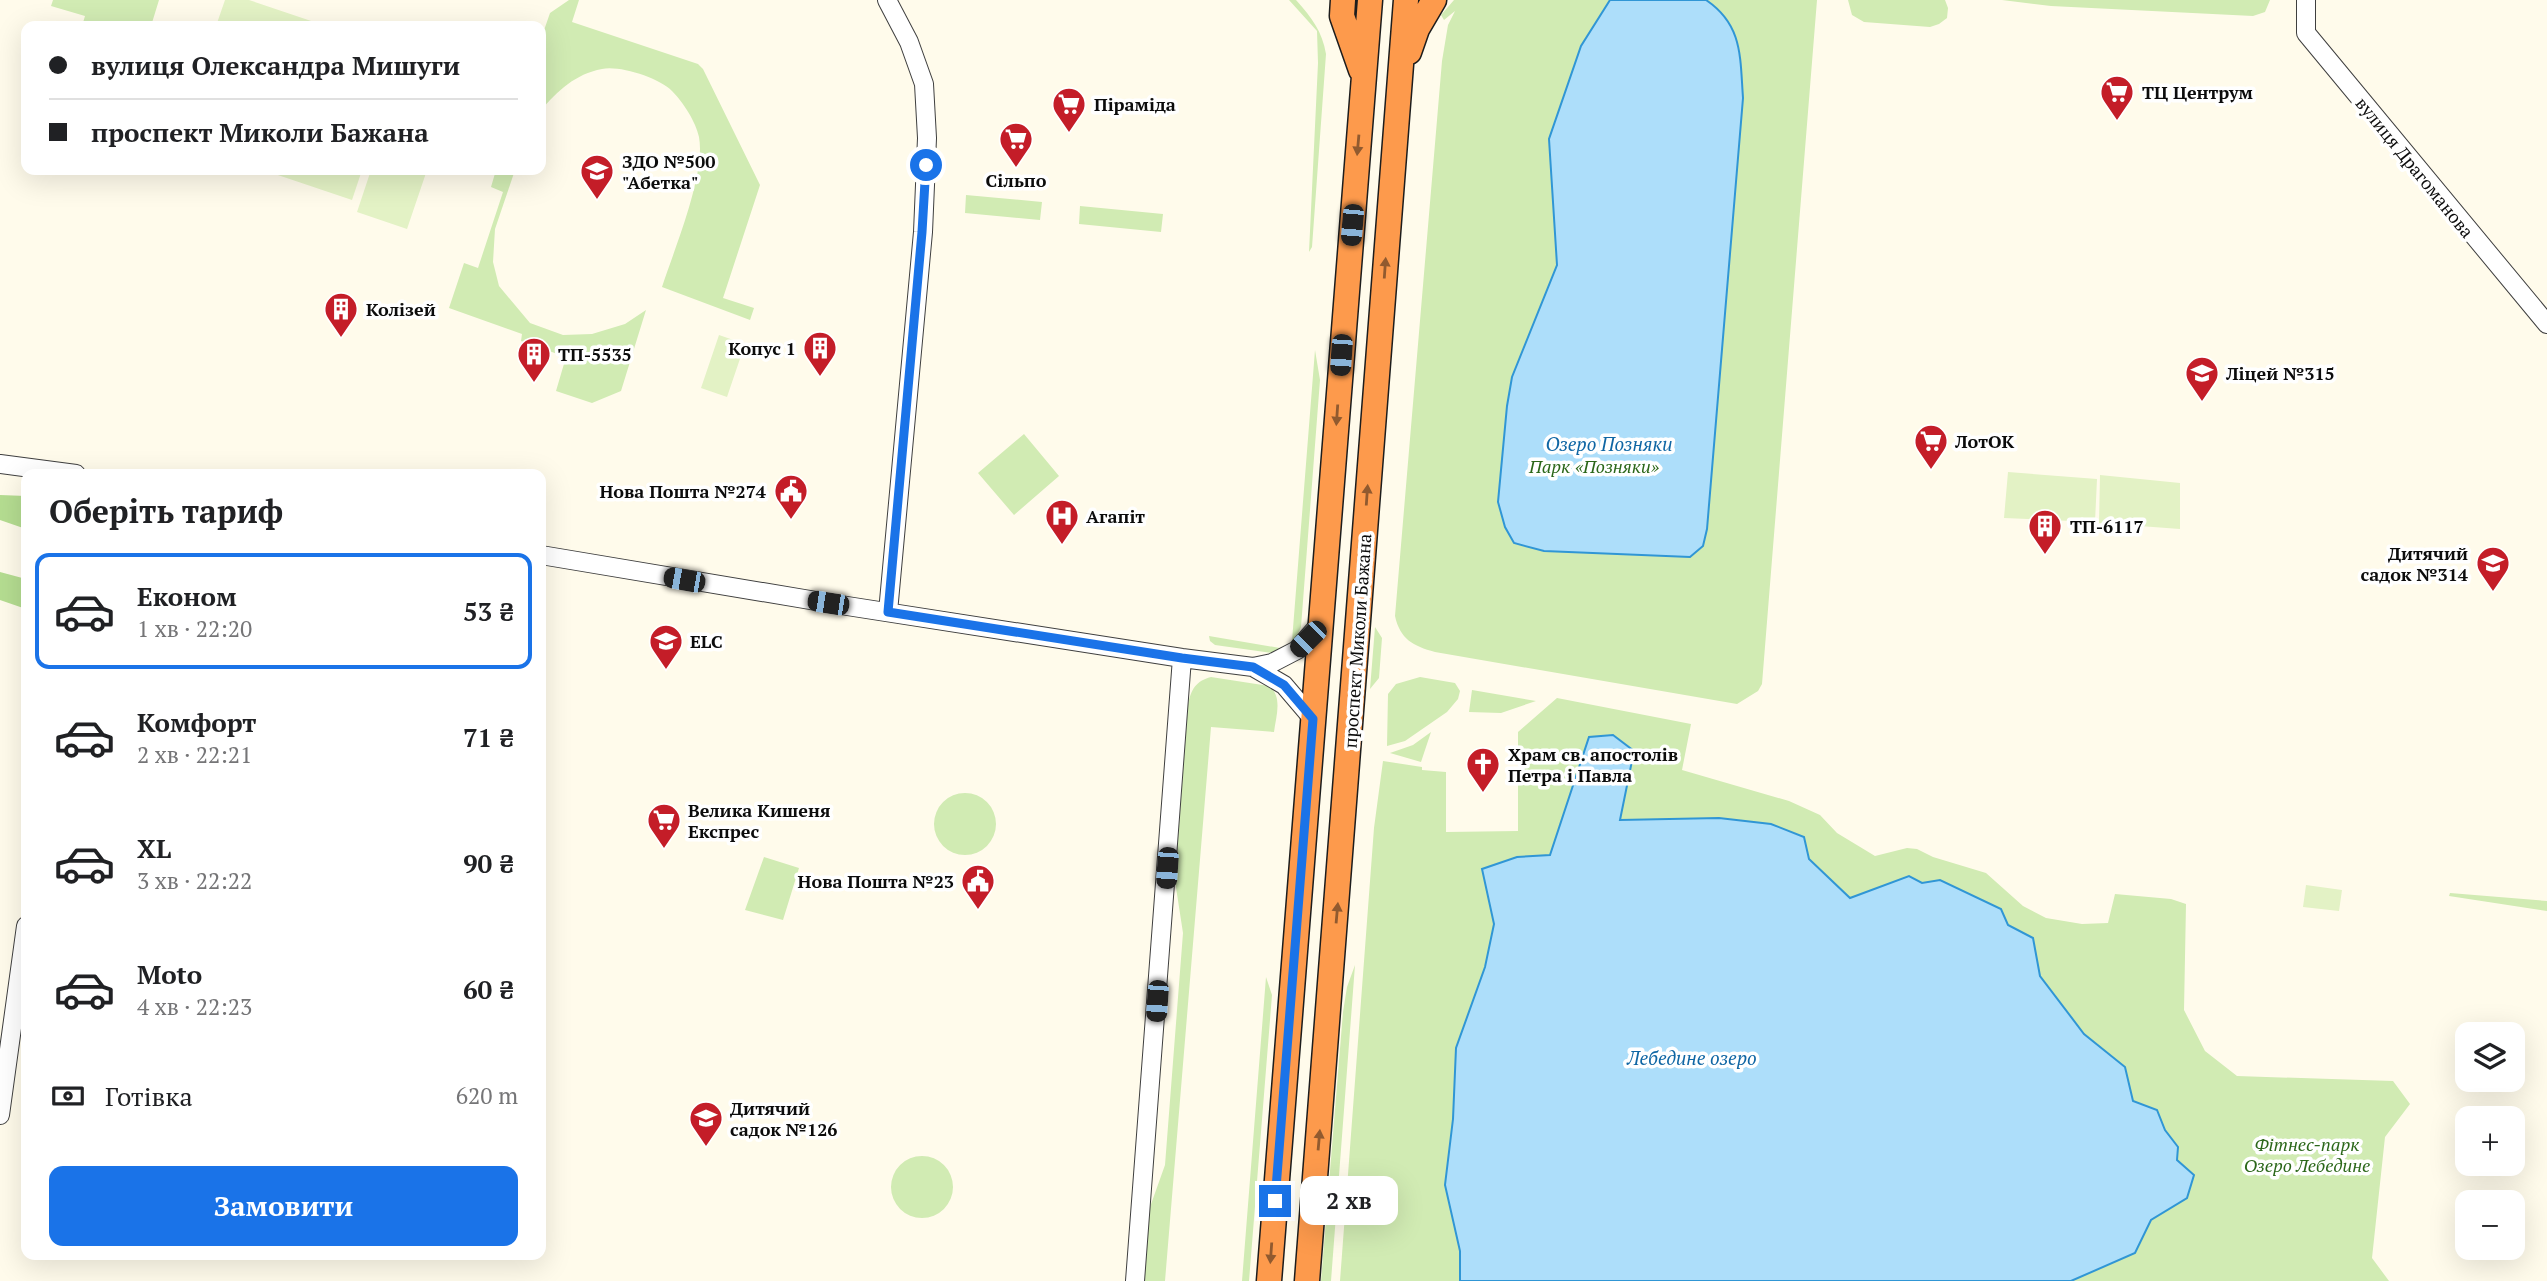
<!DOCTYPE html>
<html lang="uk">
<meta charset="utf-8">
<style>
body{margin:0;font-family:"PT Serif",serif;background:#f6f6f6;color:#202124;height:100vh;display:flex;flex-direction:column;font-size:26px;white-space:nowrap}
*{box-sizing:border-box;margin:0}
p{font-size:23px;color:#757577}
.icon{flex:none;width:38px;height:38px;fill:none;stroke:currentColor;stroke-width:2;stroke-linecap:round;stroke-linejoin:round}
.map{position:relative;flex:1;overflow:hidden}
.panel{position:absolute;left:21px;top:469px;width:525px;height:791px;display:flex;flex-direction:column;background:#fff;border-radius:14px;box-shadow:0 7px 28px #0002}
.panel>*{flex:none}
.banner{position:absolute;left:21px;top:21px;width:525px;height:154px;border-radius:14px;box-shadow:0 7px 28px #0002;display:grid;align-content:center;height:154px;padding:0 28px;background:#fff}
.fabs{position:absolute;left:2455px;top:1022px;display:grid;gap:14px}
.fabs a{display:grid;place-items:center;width:70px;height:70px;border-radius:14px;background:#fff;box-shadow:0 7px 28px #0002;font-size:35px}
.end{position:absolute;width:32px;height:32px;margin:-16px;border:9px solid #1a73e8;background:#fff;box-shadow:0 0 0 4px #fff}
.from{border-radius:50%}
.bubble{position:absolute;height:49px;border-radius:14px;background:#fff;box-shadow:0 7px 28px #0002;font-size:23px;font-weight:700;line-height:49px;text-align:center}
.car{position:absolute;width:21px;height:42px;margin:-21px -10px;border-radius:9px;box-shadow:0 0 5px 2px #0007;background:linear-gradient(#222 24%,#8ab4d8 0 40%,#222 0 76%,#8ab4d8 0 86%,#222 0)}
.banner b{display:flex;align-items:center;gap:24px;height:66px;font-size:26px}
.banner b+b{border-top:2px solid #e0e0e0}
.banner i{width:18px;height:18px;background:#202124}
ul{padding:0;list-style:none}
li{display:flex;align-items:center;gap:21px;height:116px;margin:0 14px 10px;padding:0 14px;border:4px solid transparent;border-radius:14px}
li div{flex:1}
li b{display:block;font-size:26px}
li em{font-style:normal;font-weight:700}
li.active{border-color:#1a73e8}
li>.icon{width:63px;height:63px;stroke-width:1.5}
h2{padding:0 28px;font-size:32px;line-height:84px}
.pay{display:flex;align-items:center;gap:18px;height:77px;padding:0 28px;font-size:26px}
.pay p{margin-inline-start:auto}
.primary-button{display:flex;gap:14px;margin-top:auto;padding:14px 28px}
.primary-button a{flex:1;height:80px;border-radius:14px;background:#1a73e8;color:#fff;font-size:28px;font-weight:700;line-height:80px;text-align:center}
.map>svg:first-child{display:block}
</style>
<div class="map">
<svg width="2547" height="1281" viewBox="0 0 2547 1281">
<rect width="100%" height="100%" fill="#fffbeb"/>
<path fill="#d1ebb3" d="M53,0H159L151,26H82L85,16L51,6Z
M569,0H579L572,22L698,64L703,69L760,185L723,298L754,308L750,320L662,287C674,250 706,174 699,137C696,122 683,102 672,91C660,78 619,65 602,69C575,74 558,91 541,110V39L550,13Z
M1289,0H1296C1312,18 1322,31 1326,54L1312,247L1309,252L1318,63L1317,31Z
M1454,0H1817L1762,684L1758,691L1737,704L1435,652C1413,646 1400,639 1395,616L1442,61L1448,25L1455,11L1444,20L1441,15Z
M1848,0H1945L1948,8L1947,18L1939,24L1930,27L1864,22L1852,15Z
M2002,0H2270L2265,12L2253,16L2051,6Z
M496,170H515L495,229L493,262L499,286L530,323L563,335L592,334L625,324L646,310L621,391L592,403L556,391L566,357L521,341L522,334L449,308L464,263L478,268L503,192L491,187Z
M966,195L1042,202L1040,220L965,213Z
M1080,206L1163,214L1161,232L1079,224Z
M1315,350L1320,380L1301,627L1296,638L1292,641Z
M1024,434L1059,476L1014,515L978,473Z
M1375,627L1382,638L1379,678L1370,689Z
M1209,636L1280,648V654L1215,645L1210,641Z
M1211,677L1269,686C1283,697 1276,716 1274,732L1211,727L1165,1281H1144L1150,1207L1165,1165L1183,933L1175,881L1188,705C1191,689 1196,681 1211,677Z
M1420,677L1455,683L1460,691L1458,699L1447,712L1405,741L1387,746L1388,694L1396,684Z
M1472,690L1536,701L1501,713L1469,712Z
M1557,698L1691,724L1682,770L1789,801L1820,815L1837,833L1875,856L1907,848L1917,849L1933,857L1986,873L2023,906L2046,918L2082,924L2108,923L2115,894L2171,899L2186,904L2184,1010L2205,1051L2237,1076L2393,1081L2410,1104L2385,1137L2372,1258L2389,1281H1340L1374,828L1383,761L1422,767V770L1446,772V832L1518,831V732Z
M1431,732L1421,762L1390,753L1413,745Z
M934 824a31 31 0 1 1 62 0a31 31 0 1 1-62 0Z
M764,857L799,868L783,920L745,910Z
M2450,893L2547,901V911L2449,896Z
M1355,965L1331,1281H1321L1343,1012L1347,987Z
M1266,977L1272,995L1249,1281H1242Z
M891 1187a31 31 0 1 1 62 0a31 31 0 1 1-62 0Z"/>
<path fill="#b5dd91" d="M0,495L26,496V529L0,520Z
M0,572L26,579V609L0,600Z"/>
<path fill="#e3f2c5" d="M225,0H249L326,26H216Z
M263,170H362L352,200Z
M371,170H427L407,229L357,212Z
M719,335L745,344L727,397L701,388Z
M2008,472L2097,479L2095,522L2004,518Z
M2100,475L2180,483V529L2099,523Z
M2306,885L2342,890L2339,911L2303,907Z"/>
<path fill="#addefa" stroke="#3096d5" stroke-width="2" d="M1610,0H1706C1743,25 1740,57 1743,98L1707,529L1703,546L1690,557L1544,551L1514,543L1505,527L1498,502L1507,406L1512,377L1557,265L1549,139L1581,46Z
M1613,735L1634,751L1620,820L1719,818L1771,824L1804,837L1809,859L1850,898L1909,876L1922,883L1940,880L2001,909L2008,925L2033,938L2040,976L2084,1034L2125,1067L2133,1101L2157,1110L2165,1130L2178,1147L2177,1160L2194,1175L2187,1198L2151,1220L2135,1253L2071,1281H1460V1251L1445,1185L1453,1119L1456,1048L1485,967L1494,924L1482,869L1517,857L1550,855L1589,737Z"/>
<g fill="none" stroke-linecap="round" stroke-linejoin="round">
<defs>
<path id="minor" d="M887,0L909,42L924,84L927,138L923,232L888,612
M2306,0V33L2547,324
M0,464L76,474
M541,555L828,603L1182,658L1253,667L1272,663L1297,650L1321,623
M1253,667L1284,685L1313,719
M0,1115L26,926
M1135,1281L1182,658"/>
<path id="highway" d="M1343,0L1342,16L1361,70
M1409,52L1417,29L1434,0
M1269,1281L1370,0
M1307,1281L1406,0"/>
</defs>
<use href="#minor" stroke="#3f3f3f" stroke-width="20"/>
<use href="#highway" stroke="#1d1d1d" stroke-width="27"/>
<use href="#minor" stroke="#fff" stroke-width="18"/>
<use href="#highway" stroke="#fd9a4c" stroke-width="24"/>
</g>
<defs><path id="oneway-solid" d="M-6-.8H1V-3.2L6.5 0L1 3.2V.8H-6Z" transform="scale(1.75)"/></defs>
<g fill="#915a2f">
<use href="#oneway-solid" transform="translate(1358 145) rotate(95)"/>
<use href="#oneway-solid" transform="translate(1385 268) rotate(-86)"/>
<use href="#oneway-solid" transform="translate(1337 415) rotate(94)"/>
<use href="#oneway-solid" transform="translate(1367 495) rotate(-86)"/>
<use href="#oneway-solid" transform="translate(1337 913) rotate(-85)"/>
<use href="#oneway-solid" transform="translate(1319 1140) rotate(-85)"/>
<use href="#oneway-solid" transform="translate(1271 1253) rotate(94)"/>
</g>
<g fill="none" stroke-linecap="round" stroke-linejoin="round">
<path stroke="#1a73e8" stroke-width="9" d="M926,165L922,232L888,612L1182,658L1253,667L1284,685L1313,719L1275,1201"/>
</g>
<defs>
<symbol id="supermarket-pin" viewBox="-11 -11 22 30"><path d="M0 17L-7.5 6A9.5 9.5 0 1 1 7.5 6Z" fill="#c41d28" stroke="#fff"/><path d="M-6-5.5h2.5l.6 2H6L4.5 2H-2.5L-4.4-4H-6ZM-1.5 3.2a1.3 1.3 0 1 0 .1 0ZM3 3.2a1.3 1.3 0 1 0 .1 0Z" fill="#fff"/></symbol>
<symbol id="school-pin" viewBox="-11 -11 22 30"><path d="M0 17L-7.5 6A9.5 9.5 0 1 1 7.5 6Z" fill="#c41d28" stroke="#fff"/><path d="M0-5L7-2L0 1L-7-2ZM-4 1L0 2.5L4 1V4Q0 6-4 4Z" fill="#fff"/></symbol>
<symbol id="building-pin" viewBox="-11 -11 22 30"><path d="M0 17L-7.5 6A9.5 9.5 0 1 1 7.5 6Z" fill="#c41d28" stroke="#fff"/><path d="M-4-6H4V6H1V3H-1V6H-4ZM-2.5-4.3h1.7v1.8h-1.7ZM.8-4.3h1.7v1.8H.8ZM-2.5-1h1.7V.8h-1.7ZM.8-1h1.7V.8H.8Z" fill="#fff"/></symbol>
<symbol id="civic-pin" viewBox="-11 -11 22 30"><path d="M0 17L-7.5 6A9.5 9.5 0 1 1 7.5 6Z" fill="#c41d28" stroke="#fff"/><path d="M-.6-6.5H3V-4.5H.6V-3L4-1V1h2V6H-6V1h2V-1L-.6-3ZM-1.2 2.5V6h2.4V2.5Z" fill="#fff"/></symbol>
<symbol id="hospital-pin" viewBox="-11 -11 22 30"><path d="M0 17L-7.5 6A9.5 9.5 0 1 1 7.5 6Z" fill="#c41d28" stroke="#fff"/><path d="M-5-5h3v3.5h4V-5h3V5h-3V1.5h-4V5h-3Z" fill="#fff"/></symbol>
<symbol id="church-pin" viewBox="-11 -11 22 30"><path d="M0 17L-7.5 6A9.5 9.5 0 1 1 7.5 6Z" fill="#c41d28" stroke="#fff"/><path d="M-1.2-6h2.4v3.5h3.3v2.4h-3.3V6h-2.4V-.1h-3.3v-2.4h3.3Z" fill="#fff"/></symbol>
</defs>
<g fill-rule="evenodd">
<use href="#supermarket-pin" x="2098" y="73" width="38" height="52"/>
<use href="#supermarket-pin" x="1050" y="85" width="38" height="52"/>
<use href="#supermarket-pin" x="997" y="120" width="38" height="52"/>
<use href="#school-pin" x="578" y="152" width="38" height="52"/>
<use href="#building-pin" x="322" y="290" width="38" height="52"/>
<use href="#building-pin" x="801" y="329" width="38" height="52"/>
<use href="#building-pin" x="515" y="335" width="38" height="52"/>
<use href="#school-pin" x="2183" y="354" width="38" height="52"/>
<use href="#supermarket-pin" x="1912" y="422" width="38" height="52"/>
<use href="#civic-pin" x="772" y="472" width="38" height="52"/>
<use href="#hospital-pin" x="1043" y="497" width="38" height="52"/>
<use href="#building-pin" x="2026" y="507" width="38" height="52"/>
<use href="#school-pin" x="2474" y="544" width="38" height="52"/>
<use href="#school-pin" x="647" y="622" width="38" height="52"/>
<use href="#church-pin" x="1464" y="745" width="38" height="52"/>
<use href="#supermarket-pin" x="645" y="801" width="38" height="52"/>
<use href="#civic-pin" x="959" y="862" width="38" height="52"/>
<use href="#school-pin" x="687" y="1099" width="38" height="52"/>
</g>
<g text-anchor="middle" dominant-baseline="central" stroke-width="7" stroke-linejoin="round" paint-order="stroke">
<g font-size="18" font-weight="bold" fill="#0c0c0c" stroke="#fff" text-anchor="start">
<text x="2142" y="92">ТЦ Центрум</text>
<text x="1094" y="104">Піраміда</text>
<text x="622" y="161">ЗДО №500<tspan x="622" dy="21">"Абетка"</tspan></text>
<text x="1016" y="180" text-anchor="middle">Сільпо</text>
<text x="366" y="309">Колізей</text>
<text x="796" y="348" text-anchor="end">Копус 1</text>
<text x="558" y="354">ТП-5535</text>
<text x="2226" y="373">Ліцей №315</text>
<text x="1955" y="441">ЛотОК</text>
<text x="766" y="491" text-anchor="end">Нова Пошта №274</text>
<text x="1086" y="516">Агапіт</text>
<text x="2070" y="526">ТП-6117</text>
<text x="2468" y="553" text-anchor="end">Дитячий<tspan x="2468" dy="21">садок №314</tspan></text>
<text x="690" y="641">ELC</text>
<text x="1508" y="754">Храм св. апостолів<tspan x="1508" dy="21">Петра і Павла</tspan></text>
<text x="688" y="810">Велика Кишеня<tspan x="688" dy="21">Експрес</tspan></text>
<text x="954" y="881" text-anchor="end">Нова Пошта №23</text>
<text x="730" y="1108">Дитячий<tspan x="730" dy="21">садок №126</tspan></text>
</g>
<g font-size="18" fill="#0c0c0c" stroke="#fff">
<text transform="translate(2415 167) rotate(51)">вулиця Драгоманова</text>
<text transform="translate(1357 641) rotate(-86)">проспект Миколи Бажана</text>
</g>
<g font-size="18" font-style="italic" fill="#2b6719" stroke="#fff">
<text x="1594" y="466">Парк «Позняки»</text>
<text x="2307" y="1144">Фітнес-парк<tspan x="2307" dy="21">Озеро Лебедине</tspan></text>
</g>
<g font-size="19" font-style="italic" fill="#0f66a4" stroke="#fff">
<text x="1609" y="443">Озеро Позняки</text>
<text x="1692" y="1057">Лебедине озеро</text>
</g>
</g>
</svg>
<div class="fabs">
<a><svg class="icon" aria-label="layers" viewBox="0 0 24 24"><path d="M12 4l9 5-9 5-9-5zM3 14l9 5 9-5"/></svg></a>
<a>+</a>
<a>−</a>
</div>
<i class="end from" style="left:926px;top:165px"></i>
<i class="end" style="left:1275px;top:1201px"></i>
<div class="bubble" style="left:1300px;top:1176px;width:98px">2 хв</div>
<i class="car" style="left:1352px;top:225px;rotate:185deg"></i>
<i class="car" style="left:1341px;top:355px;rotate:184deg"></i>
<i class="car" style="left:684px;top:580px;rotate:280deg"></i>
<i class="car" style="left:828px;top:603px;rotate:279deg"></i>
<i class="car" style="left:1308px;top:639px;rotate:225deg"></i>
<i class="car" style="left:1167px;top:868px;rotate:184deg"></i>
<i class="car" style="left:1157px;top:1001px;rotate:184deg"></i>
<div class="banner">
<b><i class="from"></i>вулиця Олександра Мишуги</b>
<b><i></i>проспект Миколи Бажана</b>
</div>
<section class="panel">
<h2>Оберіть тариф</h2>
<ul>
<li class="active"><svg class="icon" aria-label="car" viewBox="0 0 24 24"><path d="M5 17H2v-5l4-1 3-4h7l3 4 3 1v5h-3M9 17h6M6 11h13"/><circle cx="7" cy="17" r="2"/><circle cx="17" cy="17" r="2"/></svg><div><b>Економ</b><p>1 хв · 22:20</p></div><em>53 ₴</em></li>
<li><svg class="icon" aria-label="car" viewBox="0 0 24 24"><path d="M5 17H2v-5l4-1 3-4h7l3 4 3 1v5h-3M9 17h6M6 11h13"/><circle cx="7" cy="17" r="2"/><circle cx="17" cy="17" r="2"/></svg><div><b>Комфорт</b><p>2 хв · 22:21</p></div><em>71 ₴</em></li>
<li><svg class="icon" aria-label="car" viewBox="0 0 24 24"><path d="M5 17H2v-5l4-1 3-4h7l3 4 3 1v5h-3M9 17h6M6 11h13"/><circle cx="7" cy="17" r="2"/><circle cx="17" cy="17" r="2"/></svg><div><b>XL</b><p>3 хв · 22:22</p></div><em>90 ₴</em></li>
<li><svg class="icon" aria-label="car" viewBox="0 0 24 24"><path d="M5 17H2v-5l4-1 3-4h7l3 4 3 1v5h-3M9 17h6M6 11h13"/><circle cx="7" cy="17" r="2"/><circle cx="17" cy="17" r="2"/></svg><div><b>Moto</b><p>4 хв · 22:23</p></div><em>60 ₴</em></li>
</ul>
<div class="pay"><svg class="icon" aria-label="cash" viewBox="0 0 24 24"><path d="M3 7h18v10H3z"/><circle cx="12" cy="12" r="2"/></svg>Готівка<p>620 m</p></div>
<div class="primary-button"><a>Замовити</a></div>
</section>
</div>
